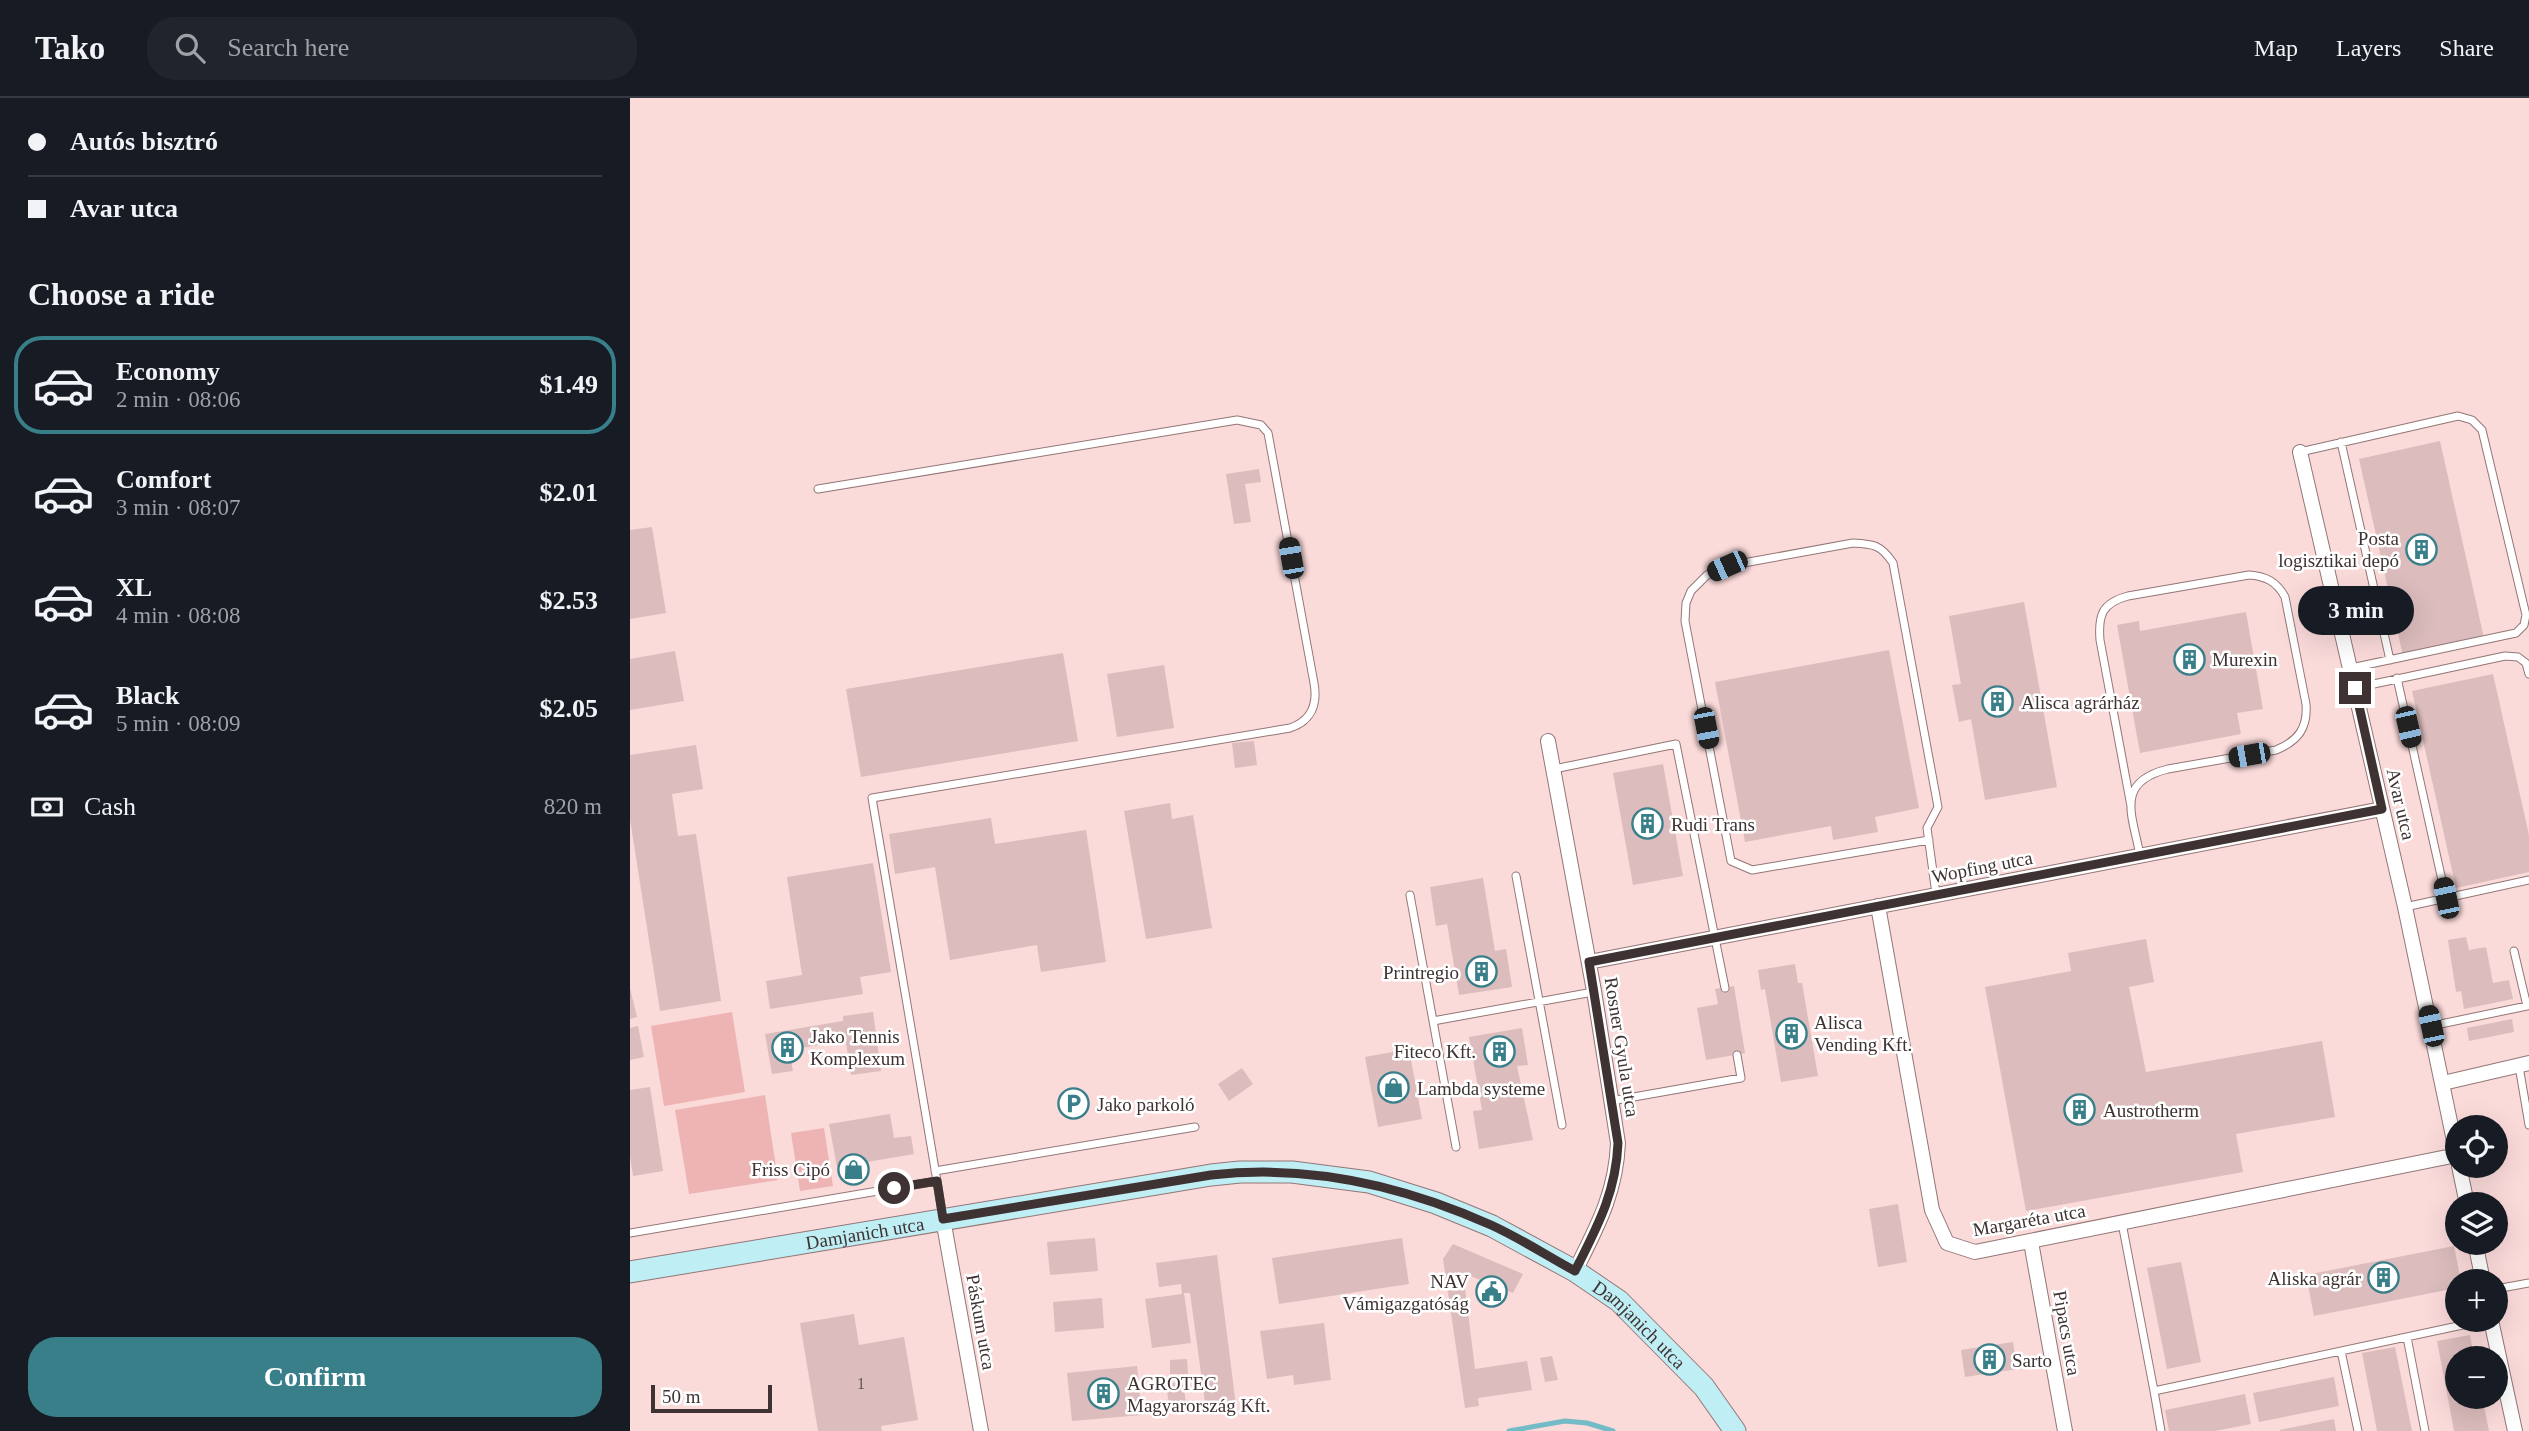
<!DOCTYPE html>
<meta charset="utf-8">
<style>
body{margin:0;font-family:Georgia,serif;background:#20242c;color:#f1f3f6;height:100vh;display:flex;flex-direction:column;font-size:26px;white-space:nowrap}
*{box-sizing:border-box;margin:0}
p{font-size:23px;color:#9ea1a6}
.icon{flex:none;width:38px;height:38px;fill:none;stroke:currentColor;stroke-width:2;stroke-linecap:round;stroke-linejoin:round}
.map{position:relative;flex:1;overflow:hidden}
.side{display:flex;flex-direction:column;background:#171b24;width:630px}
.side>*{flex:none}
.top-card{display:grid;align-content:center;height:154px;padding:0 28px;background:#171b24}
.controls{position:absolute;left:1815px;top:1017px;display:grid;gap:14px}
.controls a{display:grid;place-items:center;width:63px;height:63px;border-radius:50%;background:#171b24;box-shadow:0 7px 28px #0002;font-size:35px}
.scale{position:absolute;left:21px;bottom:18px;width:121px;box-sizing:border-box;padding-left:7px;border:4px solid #3f3232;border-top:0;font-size:19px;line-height:24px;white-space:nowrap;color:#3f3232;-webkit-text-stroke:5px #fff;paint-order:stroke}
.end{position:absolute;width:32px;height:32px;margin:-16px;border:9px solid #3f3232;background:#fff;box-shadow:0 0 0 4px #fff}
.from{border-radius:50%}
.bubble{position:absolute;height:49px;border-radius:24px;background:#171b24;box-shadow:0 7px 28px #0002;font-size:23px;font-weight:800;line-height:49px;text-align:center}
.car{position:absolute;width:21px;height:42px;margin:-21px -10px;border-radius:9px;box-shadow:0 0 5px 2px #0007;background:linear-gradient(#222 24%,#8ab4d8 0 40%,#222 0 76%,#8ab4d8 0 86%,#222 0)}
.top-card b{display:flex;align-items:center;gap:24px;height:66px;font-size:26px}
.top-card b+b{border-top:2px solid #363941}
.top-card i{width:18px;height:18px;background:#f1f3f6}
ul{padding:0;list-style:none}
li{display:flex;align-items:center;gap:21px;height:98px;margin:0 14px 10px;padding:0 14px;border:4px solid transparent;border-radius:28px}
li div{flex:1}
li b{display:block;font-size:26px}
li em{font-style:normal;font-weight:800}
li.current{border-color:#397f8a}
li>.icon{width:63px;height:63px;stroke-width:1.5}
h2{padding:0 28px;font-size:32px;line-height:84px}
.pay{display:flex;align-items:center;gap:18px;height:77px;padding:0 28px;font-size:26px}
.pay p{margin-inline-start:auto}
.button{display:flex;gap:14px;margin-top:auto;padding:14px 28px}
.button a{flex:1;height:80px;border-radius:28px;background:#397f8a;color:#fff;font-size:28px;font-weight:800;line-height:80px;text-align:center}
header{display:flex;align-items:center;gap:42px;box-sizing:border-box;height:98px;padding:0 35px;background:#171b24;border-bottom:2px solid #363941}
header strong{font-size:33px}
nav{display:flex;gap:38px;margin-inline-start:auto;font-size:24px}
.search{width:490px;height:63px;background:#20242c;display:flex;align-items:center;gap:18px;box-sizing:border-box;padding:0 24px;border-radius:28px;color:#9ea1a6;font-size:26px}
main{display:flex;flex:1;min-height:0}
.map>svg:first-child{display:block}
</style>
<header>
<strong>Tako</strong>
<div class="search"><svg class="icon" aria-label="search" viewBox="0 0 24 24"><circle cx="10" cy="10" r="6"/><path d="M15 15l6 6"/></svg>Search here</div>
<nav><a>Map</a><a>Layers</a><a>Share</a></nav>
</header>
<main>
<section class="side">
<div class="top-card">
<b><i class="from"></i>Autós bisztró</b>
<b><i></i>Avar utca</b>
</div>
<h2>Choose a ride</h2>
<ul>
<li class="current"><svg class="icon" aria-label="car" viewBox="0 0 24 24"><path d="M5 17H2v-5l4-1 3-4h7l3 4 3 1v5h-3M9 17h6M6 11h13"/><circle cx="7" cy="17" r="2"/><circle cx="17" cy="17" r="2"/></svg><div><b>Economy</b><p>2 min · 08:06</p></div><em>$1.49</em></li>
<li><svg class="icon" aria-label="car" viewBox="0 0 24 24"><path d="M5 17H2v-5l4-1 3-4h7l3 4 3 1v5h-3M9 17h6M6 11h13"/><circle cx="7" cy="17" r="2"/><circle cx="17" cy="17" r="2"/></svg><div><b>Comfort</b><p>3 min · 08:07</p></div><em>$2.01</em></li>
<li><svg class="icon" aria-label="car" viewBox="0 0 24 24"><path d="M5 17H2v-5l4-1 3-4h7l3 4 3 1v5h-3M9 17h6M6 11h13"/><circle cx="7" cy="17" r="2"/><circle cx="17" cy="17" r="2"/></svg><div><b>XL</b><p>4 min · 08:08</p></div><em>$2.53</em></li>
<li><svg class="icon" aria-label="car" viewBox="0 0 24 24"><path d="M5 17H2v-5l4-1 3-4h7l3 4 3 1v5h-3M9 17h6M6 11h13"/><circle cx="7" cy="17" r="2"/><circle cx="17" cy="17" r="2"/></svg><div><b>Black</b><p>5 min · 08:09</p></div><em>$2.05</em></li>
</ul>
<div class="pay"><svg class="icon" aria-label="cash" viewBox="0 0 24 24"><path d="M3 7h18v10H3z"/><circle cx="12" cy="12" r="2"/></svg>Cash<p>820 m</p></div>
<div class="button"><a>Confirm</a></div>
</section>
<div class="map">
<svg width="1899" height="1333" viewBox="0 0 1899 1333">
<rect width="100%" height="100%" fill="#fbdada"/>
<path fill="#eeb4b4" d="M102,914L115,994L34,1008L21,928Z
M135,997L148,1082L59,1096L45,1012Z
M194,1030L203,1088L170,1093L161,1035Z"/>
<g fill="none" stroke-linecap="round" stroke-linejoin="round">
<path stroke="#72bbc7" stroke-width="5" d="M879,1333L935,1323L957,1325L983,1333"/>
</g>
<path fill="#dcbcbc" d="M1810,343L1854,540L1773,558L1729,361Z
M629,371L631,384L615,386L621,424L604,426L596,376Z
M22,429L36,515L0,521V432Z
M1394,504L1427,689L1355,702L1341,621L1329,624L1322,587L1331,586L1319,518Z
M1616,514L1633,611L1607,615L1611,636L1510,655L1487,527L1509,523L1510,533Z
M1259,552L1289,710L1245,719L1248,734L1203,742L1201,728L1115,744L1085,584Z
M45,553L54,603L0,612V561Z
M433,555L448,643L231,679L216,591Z
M534,567L544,630L487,639L477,576Z
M1863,576L1899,737V774L1826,790L1782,593Z
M624,643L627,667L605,670L602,645Z
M66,647L73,691L42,696L48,738L66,736L91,903L30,913L0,721V657Z
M1033,666L1053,778L1003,787L983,675Z
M540,705L542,721L563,717L582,830L516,841L494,713Z
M361,720L365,746L456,732L476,864L411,874L407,847L320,862L305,769L265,776L259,736Z
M243,765L261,874L230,879L233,896L140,911L136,883L172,877L157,779Z
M853,780L865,853L876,851L882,889L829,897L817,826L806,828L800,789Z
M1836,839L1839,852L1856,849L1863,885L1879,882L1883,901L1834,911L1831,893L1826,894L1818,842Z
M1516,841L1524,884L1499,889L1516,974L1692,943L1705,1019L1606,1036L1613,1074L1396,1113L1355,889L1441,873L1438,855Z
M1165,866L1168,885H1172L1188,978L1151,984L1135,891L1131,892L1128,872Z
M1104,888L1115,955L1076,962L1067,910L1088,906L1085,891Z
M0,890L7,919L0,921Z
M243,914L251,973L221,977L215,938L195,941V946L159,952L163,973L142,976L135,936L213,923V918Z
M1882,921L1884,934L1839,943L1837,930Z
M8,928L14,959L0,962V930Z
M892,930L898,967L887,968L903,1042L849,1051L843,1013L852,1012L839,939Z
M779,951L792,1021L748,1029L735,959Z
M612,970L623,986L599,1003L588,986Z
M20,989L33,1073L3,1078L0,1058V992Z
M260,1016L264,1040L281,1038L284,1056L207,1069L199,1026Z
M1268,1106L1277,1164L1248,1169L1239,1111Z
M465,1140L468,1173L420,1177L417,1144Z
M772,1140L779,1186L649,1206L642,1160Z
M823,1146L893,1176L883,1195L833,1175L845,1271L897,1263L902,1292L848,1300L849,1308L835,1310L813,1161Z
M1824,1148L1831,1183H1827V1190L1684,1218L1676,1177Z
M587,1157L606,1308L576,1312L560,1195H554L561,1245L522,1250L515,1201L552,1196L551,1186L529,1189L526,1165Z
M1551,1164L1571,1264L1537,1271L1517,1170Z
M472,1200L474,1230L425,1234L423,1204Z
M224,1216L229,1247L274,1239L288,1322L251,1328L252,1333H188L170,1225Z
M694,1225L701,1282L664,1287L663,1277L637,1281L630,1233Z
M1840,1237L1844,1260H1827V1298H1852L1859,1333H1824L1807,1243Z
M1383,1244L1387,1271L1335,1279L1331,1252Z
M1765,1249L1782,1333H1747L1732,1255Z
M922,1258L928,1282L915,1284L910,1260Z
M557,1261L558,1276H540V1262Z
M507,1268L512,1317L442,1323L437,1275Z
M1704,1279L1709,1308L1629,1324L1623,1295Z
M553,1284L557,1312L540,1314L536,1286Z
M1615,1296L1621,1326L1585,1333H1539L1535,1312Z
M1704,1321L1706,1333H1650V1332Z"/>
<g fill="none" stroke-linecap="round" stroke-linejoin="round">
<defs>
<path id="service" d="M1711,344L1760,562
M1670,354L1828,318L1842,322L1852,332L1896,517L1894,527L1886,535L1721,570
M188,391L607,322L631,327L638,335L684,585C688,607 681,623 660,630L242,700L307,1083
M1767,580L1816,800
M1725,590L1875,558L1888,559L1896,565L1899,576
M924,671L1046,646L1095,890
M1501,708L1470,542C1468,517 1472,505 1498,498L1619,477C1636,478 1647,484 1655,499L1676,606C1678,630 1668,643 1646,652L1538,671C1485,684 1502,716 1510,757
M1299,742L1122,772L1101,763L1055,523L1056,505L1061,493L1077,477L1097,468L1223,445C1244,446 1251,447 1263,465L1308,709L1297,730L1306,796
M886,778L932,1027
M780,797L826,1049
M1775,809L1899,782
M803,923L963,894
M1801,928L1897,908L1884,853
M1889,968L1899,1027
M981,1003L1111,980L1107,957
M305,1073L565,1029
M1492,1125L1524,1293
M0,1135L307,1083L313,1120
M1866,1191L1899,1185
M1777,1239L1795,1333
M1711,1253L1728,1333
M1531,1333L1524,1293L1856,1222"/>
<path id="minor" d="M1670,354L1775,809L1827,1057
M918,643L964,893L988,1045C986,1095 967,1129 945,1173
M1248,808L1302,1112L1317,1145L1345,1154L1827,1057
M959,864L1752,711
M1813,985L1899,965
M1829,1068L1837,1106
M313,1121L351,1333
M1401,1144L1435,1333
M1845,1144L1853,1183
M1861,1222L1885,1333"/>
<g id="secondary">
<path id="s1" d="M0,1174L581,1077L610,1074H662L739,1084L806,1105L862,1128L945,1173L989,1203L1074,1289L1105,1333"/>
</g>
</defs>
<use href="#service" stroke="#937676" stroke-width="9"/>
<use href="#minor" stroke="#937676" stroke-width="16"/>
<use href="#secondary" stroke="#937676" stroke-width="23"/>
<use href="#service" stroke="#fff" stroke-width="7"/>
<use href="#minor" stroke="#fff" stroke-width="14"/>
<use href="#secondary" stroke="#bfeef4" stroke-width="21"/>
</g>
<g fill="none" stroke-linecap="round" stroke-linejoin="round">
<path stroke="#3f3232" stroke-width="9" d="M264,1090L307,1083L313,1121L581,1077C678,1066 772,1087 861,1127C890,1140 917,1158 945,1173C967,1129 986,1095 988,1045L959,864L1752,711L1725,590"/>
</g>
<defs>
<symbol id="building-ring" viewBox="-11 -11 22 22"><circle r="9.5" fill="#fff" stroke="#397f8a" stroke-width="1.5"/><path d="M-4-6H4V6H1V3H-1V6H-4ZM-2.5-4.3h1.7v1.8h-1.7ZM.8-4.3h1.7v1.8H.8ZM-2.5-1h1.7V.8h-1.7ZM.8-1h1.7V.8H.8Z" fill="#397f8a"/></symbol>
<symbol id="shop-ring" viewBox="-11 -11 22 22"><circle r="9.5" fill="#fff" stroke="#397f8a" stroke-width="1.5"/><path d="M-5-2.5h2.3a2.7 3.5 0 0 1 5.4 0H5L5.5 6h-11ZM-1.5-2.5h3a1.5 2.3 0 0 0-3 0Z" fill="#397f8a"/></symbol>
<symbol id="parking-ring" viewBox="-11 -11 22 22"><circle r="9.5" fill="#fff" stroke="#397f8a" stroke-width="1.5"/><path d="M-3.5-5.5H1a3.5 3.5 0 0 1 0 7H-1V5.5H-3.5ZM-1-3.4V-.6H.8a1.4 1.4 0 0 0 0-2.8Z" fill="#397f8a"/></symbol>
<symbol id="civic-ring" viewBox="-11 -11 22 22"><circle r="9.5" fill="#fff" stroke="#397f8a" stroke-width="1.5"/><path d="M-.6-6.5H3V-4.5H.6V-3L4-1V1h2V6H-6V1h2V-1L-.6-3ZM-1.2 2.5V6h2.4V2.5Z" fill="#397f8a"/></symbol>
</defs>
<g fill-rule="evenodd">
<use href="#building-ring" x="1774" y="434" width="35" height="35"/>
<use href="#building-ring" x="1542" y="544" width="35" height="35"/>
<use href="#building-ring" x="1350" y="586" width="35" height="35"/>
<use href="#building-ring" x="1000" y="708" width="35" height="35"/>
<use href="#building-ring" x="834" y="856" width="35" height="35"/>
<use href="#building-ring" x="1144" y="918" width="35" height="35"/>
<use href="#building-ring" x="140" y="932" width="35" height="35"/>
<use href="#building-ring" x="852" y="936" width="35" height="35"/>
<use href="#shop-ring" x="746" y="972" width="35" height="35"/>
<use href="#parking-ring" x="426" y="988" width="35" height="35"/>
<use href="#building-ring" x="1432" y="994" width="35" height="35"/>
<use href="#shop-ring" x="206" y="1054" width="35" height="35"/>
<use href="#building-ring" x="1736" y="1162" width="35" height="35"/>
<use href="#civic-ring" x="844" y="1176" width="35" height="35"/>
<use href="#building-ring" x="1342" y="1244" width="35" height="35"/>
<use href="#building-ring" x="456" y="1278" width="35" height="35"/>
</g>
<g text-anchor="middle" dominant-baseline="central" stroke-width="5" stroke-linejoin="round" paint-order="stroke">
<g font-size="16" fill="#665454">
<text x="231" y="1285">1</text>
</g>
<g font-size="19" fill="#3f3232" stroke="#fff" text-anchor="start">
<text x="1769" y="440" text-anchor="end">Posta<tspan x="1769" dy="22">logisztikai depó</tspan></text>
<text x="1582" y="561">Murexin</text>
<text x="1391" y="604">Alisca agrárház</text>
<text x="1041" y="726">Rudi Trans</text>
<text x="829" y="874" text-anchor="end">Printregio</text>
<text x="1184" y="924">Alisca<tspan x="1184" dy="22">Vending Kft.</tspan></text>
<text x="180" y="938">Jako Tennis<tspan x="180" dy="22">Komplexum</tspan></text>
<text x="846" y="953" text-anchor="end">Fiteco Kft.</text>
<text x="787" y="990">Lambda systeme</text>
<text x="467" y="1006">Jako parkoló</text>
<text x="1473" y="1012">Austrotherm</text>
<text x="200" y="1071" text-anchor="end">Friss Cipó</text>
<text x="1731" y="1180" text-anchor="end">Aliska agrár</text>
<text x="839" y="1183" text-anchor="end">NAV<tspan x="839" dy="22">Vámigazgatóság</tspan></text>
<text x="1382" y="1262">Sarto</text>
<text x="497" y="1285">AGROTEC<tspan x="497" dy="22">Magyarország Kft.</tspan></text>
</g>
<g font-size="19" fill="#3f3232" stroke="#fff">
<text transform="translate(1771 706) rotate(77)">Avar utca</text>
<text transform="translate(1352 769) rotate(-11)">Wopfing utca</text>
<text transform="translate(992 949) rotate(81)">Rosner Gyula utca</text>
<text transform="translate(1399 1122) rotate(-10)">Margaréta utca</text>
<text stroke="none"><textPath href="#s1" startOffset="238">Damjanich utca</textPath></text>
<text transform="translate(351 1224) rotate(80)">Páskum utca</text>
<text stroke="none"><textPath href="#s1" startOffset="1057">Damjanich utca</textPath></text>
<text transform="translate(1437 1235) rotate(80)">Pipacs utca</text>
</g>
</g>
</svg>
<div class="controls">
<a><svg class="icon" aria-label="locate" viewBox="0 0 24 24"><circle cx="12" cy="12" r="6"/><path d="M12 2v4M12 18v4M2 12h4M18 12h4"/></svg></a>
<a><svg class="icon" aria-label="layers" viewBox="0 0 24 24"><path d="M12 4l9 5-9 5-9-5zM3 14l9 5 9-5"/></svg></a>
<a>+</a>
<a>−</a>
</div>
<div class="scale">50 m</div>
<i class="end from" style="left:264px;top:1090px"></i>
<i class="end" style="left:1725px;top:590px"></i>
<div class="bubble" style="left:1668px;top:488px;width:116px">3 min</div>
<i class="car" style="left:661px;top:460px;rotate:350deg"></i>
<i class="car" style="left:1097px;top:468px;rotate:246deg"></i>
<i class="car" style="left:1778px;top:629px;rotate:167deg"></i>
<i class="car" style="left:1076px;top:630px;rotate:169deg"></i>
<i class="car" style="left:1619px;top:657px;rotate:260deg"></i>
<i class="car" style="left:1816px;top:800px;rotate:348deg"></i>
<i class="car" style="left:1801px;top:928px;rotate:348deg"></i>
</div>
</main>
